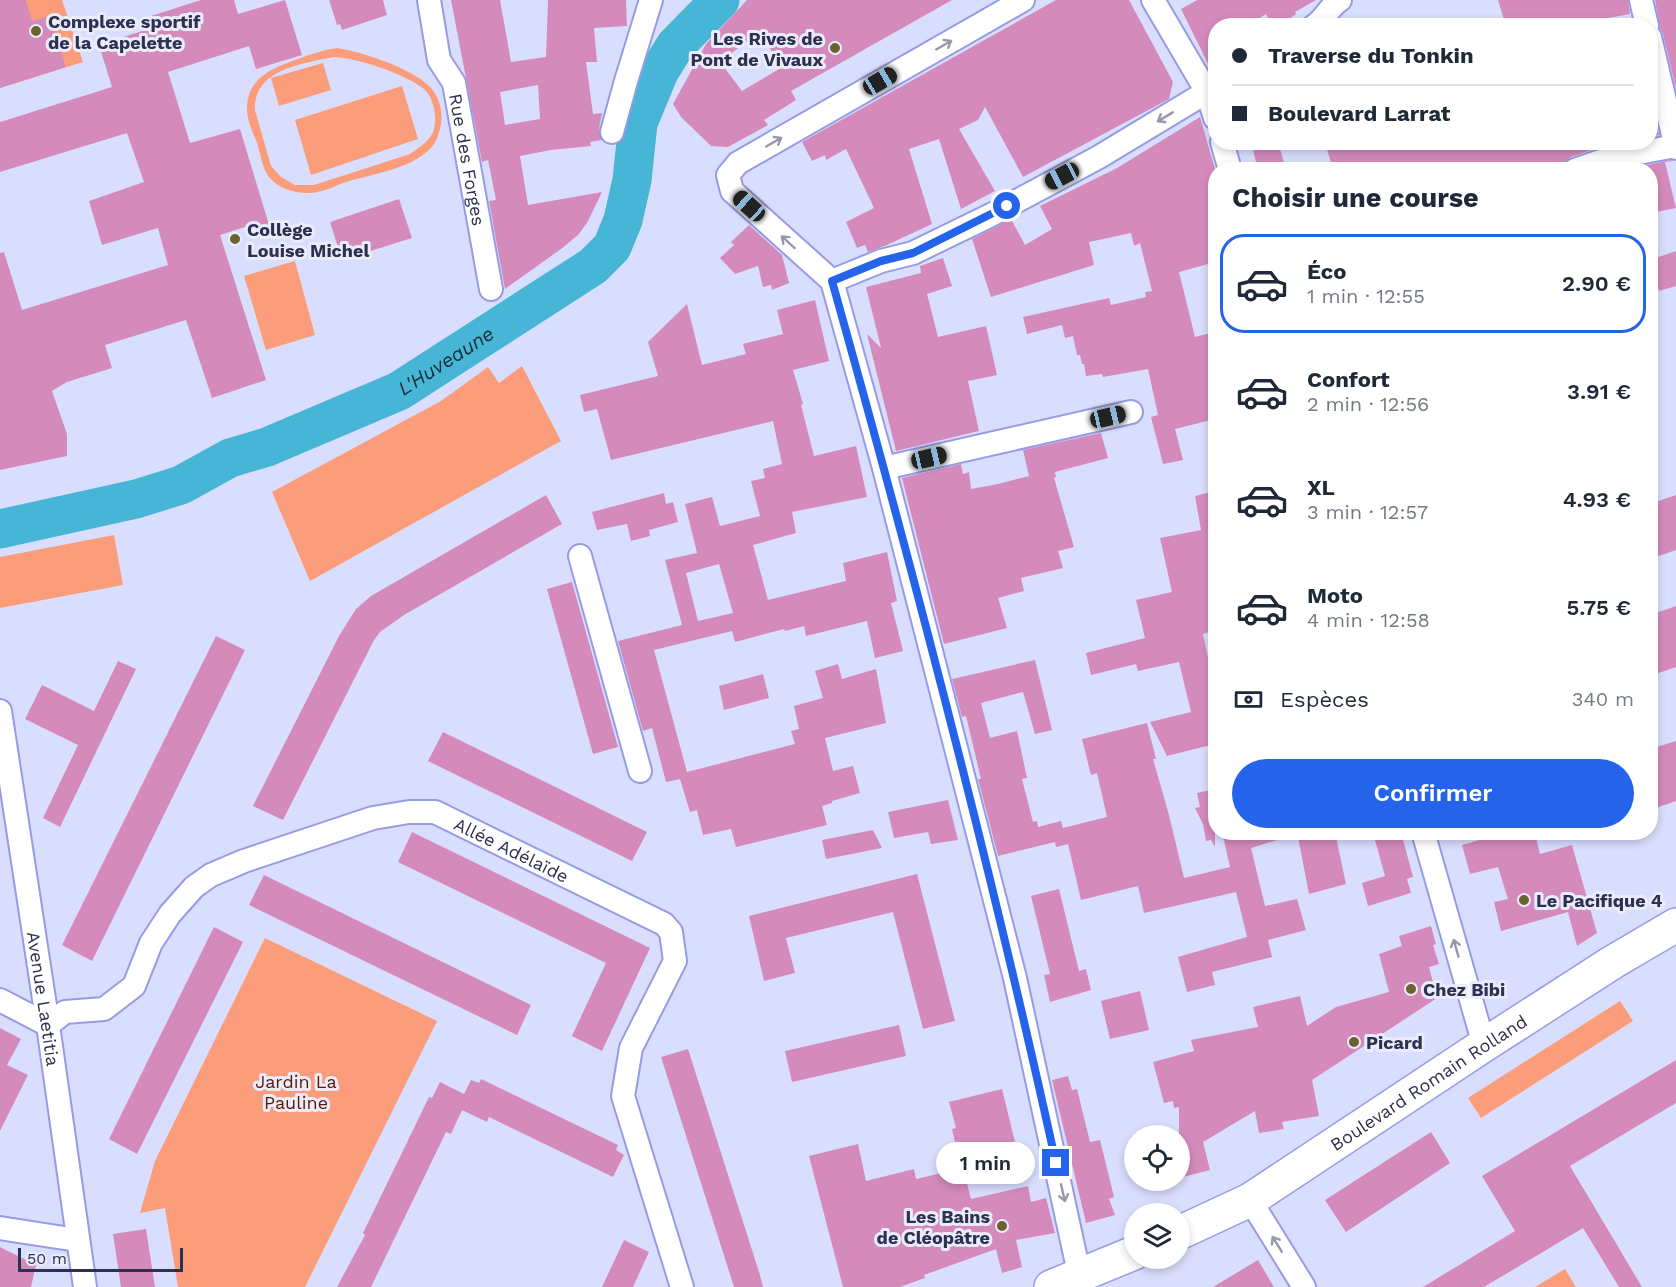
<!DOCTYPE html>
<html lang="fr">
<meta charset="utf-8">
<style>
body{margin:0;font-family:"Work Sans",sans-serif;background:#f2f2f3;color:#1f2937;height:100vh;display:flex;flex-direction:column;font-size:22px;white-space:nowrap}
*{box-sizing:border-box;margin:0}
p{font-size:20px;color:#747a83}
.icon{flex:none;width:33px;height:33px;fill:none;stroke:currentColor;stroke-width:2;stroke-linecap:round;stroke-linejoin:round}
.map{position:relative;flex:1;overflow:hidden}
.drawer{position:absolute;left:1208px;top:162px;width:450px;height:678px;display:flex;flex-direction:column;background:#fff;border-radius:24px;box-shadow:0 3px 9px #0003}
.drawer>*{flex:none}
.hud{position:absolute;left:1208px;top:18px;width:450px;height:132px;border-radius:24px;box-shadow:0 3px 9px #0003;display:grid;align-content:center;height:132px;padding:0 24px;background:#fff}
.controls{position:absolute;left:1124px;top:1125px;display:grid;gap:12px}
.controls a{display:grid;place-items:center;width:66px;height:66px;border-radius:50%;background:#fff;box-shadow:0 3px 9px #0003;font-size:30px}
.scale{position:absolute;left:18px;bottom:15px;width:165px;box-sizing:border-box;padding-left:6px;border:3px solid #2e304f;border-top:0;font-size:16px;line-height:21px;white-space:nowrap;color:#2e304f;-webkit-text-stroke:4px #eaecfc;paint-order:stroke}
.end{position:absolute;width:27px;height:27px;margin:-14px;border:8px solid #2563eb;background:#fff;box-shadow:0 0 0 3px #fff}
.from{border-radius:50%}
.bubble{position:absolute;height:42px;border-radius:21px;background:#fff;box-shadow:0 3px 9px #0003;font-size:20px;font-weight:600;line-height:42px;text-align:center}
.car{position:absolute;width:18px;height:36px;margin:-18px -9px;border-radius:8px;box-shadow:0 0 4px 2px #0007;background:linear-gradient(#222 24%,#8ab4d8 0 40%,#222 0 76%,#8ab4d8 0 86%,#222 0)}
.hud b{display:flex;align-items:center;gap:21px;height:57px;font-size:22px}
.hud b+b{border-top:2px solid #e0e1e3}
.hud i{width:15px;height:15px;background:#1f2937}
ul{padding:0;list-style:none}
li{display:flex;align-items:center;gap:18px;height:99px;margin:0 12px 9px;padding:0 12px;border:3px solid transparent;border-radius:24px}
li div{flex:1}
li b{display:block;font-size:22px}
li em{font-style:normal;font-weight:600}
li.active{border-color:#2563eb}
li>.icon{width:54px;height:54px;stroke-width:1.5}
h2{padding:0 24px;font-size:27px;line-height:72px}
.pay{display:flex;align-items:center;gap:15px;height:66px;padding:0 24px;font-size:22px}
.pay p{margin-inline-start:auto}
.primary-button{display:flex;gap:12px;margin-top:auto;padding:12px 24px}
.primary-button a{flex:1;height:69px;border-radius:36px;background:#2563eb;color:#fff;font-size:24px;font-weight:600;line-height:69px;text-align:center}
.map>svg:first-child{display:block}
</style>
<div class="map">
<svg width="1676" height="1287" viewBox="0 0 1676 1287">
<rect width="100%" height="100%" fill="#dadefe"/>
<path fill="#fb9c7b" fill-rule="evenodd" d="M0,0H62L83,62L0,88Z
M337,48C362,52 411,68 429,86C439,95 443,111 441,124C439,133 437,142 430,149C410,169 373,174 346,182C335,186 323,192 311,193C296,194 275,188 267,174C262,165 260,153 257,143C253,133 247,120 247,109C247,77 273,68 298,59C311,54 323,50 337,48ZM333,57C355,57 406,74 424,89C434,98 438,119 433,132C429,142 418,148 410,154L314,185H295L281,177L271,166L255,110C254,69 302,64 333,57Z
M323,63L331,90L279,106L271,78Z
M402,86L418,139L311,175L295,120Z
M295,261L315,335L266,350L244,276Z
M522,366L561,441L310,581L272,492L441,401L488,367L499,383Z
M114,535L123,585L0,608V557Z
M265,938L437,1021L305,1287H178L165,1208L140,1213L155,1161Z
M1620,1001L1633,1021L1481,1118L1468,1098Z
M1565,1269L1576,1287H1535Z"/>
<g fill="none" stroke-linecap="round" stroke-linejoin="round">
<path stroke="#47b5d5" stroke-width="39" id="s1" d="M0,529L136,499L181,485L230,458L267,447L399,391L593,266L612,247L623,220L632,180L638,123L659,72L675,46L720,0"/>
</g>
<path fill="#d48bbc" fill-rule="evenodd" d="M0,0H26L32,21L49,16L66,67L0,88Z
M201,0H234L238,14L285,0L302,55L256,69L249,46L168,72L190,143L240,129L270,228L255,232L251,225L220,235L266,380L212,398L186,320L105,345L112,368L67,382L52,391L67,434V456L0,470V253L4,252L22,310L168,265L158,228L102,245L89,201L144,182L127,133L0,172V122L112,87L99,45L154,27L151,16Z
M329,0H383L387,15L342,30L340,24L337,25Z
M451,0H500L511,62L546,57L548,0H626L627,26L594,28L597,62H586L593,114L602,113L599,129L602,140L590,142L591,146L551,150L520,156L528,205L602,192L587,223L578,235L561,249L505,289L489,201L496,200L488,160L482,162ZM538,85L540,119L505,125L500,92Z
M747,0H952L791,91L796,100L764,120L768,125L728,147L711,146L681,117L673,104L706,44ZM762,30L779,69L742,91L720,62Z
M1056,0H1129L1173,82L1169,99L1023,177L985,107L978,120L959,129L995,191L961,209L939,139L909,149L932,224L887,245L868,252L865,245L857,248L846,222L874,208L846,149L826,160L825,155L812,161L802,142Z
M1197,0H1316L1295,12L1296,14L1279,26H1272L1266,14L1247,26H1215V74H1213L1181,9Z
M1498,0H1628L1630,14L1602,19L1604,26H1506Z
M1655,0H1676V89L1663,34L1660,28Z
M1650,96L1659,135L1650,137Z
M1200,117L1215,169V262L1179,272L1195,337L1215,332V419L1175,429L1183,460L1163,464L1151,417L1158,415L1148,369L1103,377L1102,374L1086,376L1084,364H1082L1080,355H1077L1073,336L1065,338L1062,325L1027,334L1023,317L1109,298L1111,305L1146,297L1145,292L1152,291L1140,243L1134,246L1131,233L1089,242L1094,265L991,297L972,239L1011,219L1025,245L1052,229L1040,206L1117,168Z
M1251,142H1278L1286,170H1258Z
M1325,142H1621L1603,146L1571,157L1564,162L1562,168L1555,170H1333Z
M1671,160L1673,161L1665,162L1676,208L1656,212L1650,187V170H1624Z
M399,199L412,238L342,260L330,222Z
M749,225L782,255L789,283L772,290L771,285L763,287L758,266L735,274L720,258L734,245L731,242Z
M1676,251V286L1659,291V289L1650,292V260Z
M943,258L952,286L927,294L938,337L986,326L997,375L968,381L979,431L896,451L867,334L881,348L866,287L921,273L920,266Z
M815,300L829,361L793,370L803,404L801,405L814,456L856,446L867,497L792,512L796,533L753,545L768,600L846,581L843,563L887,552L897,601L891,603L903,651L875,658L867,621L806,636L804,626L785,631L784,629L735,642L732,631L654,650L687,772L795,744L791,731L799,729L794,706L823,698L815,671L838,664L842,679L876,669L886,723L825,738L833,771L853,766L860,793L832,801V803L822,806L827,825L736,847L731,829L703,835L697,810L690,812L680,779L666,782L652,728L643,731L618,641L682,625L665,560L697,553L685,504L712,497L720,526L760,516L751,481L765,478L763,469L782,464L773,421L611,460L597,409L584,412L580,395L658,376L648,342L687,304L702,365L746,354L743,344L783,334L777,310ZM719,564L733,613L698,621L686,573Z
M1101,433L1108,458L1055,472L1056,477L1054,478L1074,547L1058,551L1063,568L1021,578L1024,591L998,598L1007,628L944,644L902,478L961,464L963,474L969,472L971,489L998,484L1029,476L1023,450Z
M1215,491V630L1203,634L1211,672L1215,671V744L1167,756L1150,722L1191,712L1179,662L1138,671L1136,664L1091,675L1086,653L1145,638L1136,600L1172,592L1160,538L1201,530L1195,496Z
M664,493L666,504L673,502L678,522L649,530L650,536L631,541L627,524L597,530L592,512Z
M546,495L562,524L404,615L380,632L374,640L283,820L253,806L339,636L356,609L371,596Z
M1676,495V550L1650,559V504Z
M572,582L618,747L593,754L547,589Z
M1676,606V667L1650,676V615Z
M216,636L245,650L92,961L62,945Z
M1035,660L1052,730L1035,734L1023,692L981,703L990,738L1017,731L1027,778L1022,779L1033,822L1037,821L1038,827L1061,821L1063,828L1107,817L1097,773L1091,775L1082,739L1147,723L1156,759H1153L1169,815L1184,878L1230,867L1222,832H1286L1287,837L1251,848L1265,906L1297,899L1306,930L1268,940L1272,957L1212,972L1215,985L1187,992L1178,957L1247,937L1236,892L1144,913L1138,886L1081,900L1068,844L1056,847L1055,842L998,856L978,779H981L966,716L962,717L952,679Z
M118,661L136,669L60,827L43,818L78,745L25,719L42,685L94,711Z
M763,674L769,698L724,710L719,686Z
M443,732L647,832L632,861L428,761Z
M1676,741V801L1650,810V749Z
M1215,789V847L1211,840L1206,841L1203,824L1195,808L1200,807L1197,793Z
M948,800L958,840L931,844L928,832L894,838L888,812Z
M873,830L882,848L826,859L822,840Z
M412,832L650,948L602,1051L572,1036L606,963L398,862Z
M1297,832H1335L1346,884L1309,894Z
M1401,832L1413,877L1407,879L1411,893L1368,906L1362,883L1385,876L1375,840Z
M1507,832H1524L1526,840L1536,838L1540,854L1572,845L1597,933L1577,946L1568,912L1501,931L1494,902L1508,899L1498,867L1470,874L1462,845Z
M917,874L955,1021L923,1029L893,912L786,938L795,973L764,981L749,916Z
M264,875L531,1005L517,1035L249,905Z
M1059,889L1079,971L1086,969L1091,990L1050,1002L1044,975L1050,974L1031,896Z
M1431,926L1436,944L1433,945L1439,964L1429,967L1437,998L1312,1080L1319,1116L1282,1122L1284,1129L1259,1133L1255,1111L1203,1142L1210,1170L1179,1178V1107L1174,1108L1173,1101L1164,1103L1153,1062L1194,1051L1191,1040L1258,1027L1253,1007L1300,996L1307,1026L1336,1007L1389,992L1379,954L1402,946L1399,936Z
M214,927L243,942L137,1154L109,1139Z
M1140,991L1149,1030L1110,1039L1101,1001Z
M899,1025L906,1056L792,1082L785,1051Z
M0,1028L21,1039L7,1065L28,1075L0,1131Z
M688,1049L760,1275L763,1287H734L661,1057Z
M1676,1060V1103L1570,1166L1642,1287H1619L1583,1228L1484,1287H1423L1515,1231L1482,1176Z
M1068,1076L1072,1090L1077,1089L1090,1142L1100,1140L1114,1197L1109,1199L1115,1215L1086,1223L1052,1080Z
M481,1079L618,1145L616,1150L624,1155L613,1177L489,1117L487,1122L462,1110L451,1134L446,1132L371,1287H337L365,1235L363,1233L429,1097L432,1098L440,1082L464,1094L471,1080L479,1083Z
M1002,1089L1015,1142L958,1155L952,1129L956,1128L949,1102Z
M1431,1132L1450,1163L1346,1232L1325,1200Z
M858,1144L866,1181L914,1169L916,1179L963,1168L971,1199L1028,1186L1031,1202L1046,1198L1055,1233L1016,1240L1022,1267L1002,1273L996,1249L924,1275L925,1278L900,1287H843L809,1156Z
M146,1229L155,1287H121L113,1234Z
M624,1240L649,1252L633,1287H602Z
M0,1247L36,1265L31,1287H0Z
M1258,1260L1274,1287H1213Z"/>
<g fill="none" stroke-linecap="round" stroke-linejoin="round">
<defs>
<g id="minor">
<path id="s2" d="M429,0L439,60L454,83L491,289"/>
<path d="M1023,0L738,163L728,175L732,191L832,281L884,468L1015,978L1082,1287"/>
<path d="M1153,0L1207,92L1215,118"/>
<path d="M1641,0L1647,26"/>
<path d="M1314,26C1325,19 1329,7 1340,0"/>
<path d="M1650,37L1676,148"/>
<path d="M612,132L626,81L651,0"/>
<path d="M1222,142L1230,170"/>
<path d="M1575,170L1607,159L1675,146"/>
<path d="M832,281L881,261L913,253L989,216L1099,157L1215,87"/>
<path d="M884,468L1131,412"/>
<path d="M580,556L640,771"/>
<path id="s3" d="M0,711L48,1025L85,1287"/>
<path d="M1423,832L1484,1045"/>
<path id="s4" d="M0,1000L48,1025L65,1012L104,1009L134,986L151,943L170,914L194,887L211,875L244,861L373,818L409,812H435L664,924L671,932L675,961L631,1048L623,1096L682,1287"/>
<path d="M1250,1200L1304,1287"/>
<path d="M0,1228L77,1240"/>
</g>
<g id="secondary">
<path id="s5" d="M1179,1233L1250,1200L1484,1045L1613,962L1676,925"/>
<path d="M1051,1287L1134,1253"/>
</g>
</defs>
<use href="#minor" stroke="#969be6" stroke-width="26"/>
<use href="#secondary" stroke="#969be6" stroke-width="36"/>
<use href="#minor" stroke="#fff" stroke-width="22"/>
<use href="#secondary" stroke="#fff" stroke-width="33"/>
</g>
<defs><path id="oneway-shaft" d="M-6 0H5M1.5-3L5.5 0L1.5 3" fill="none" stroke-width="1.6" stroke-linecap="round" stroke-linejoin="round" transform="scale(1.5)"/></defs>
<g stroke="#9698a7">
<use href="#oneway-shaft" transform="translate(944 45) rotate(-30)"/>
<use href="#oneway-shaft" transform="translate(1165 117) rotate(149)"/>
<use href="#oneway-shaft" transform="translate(774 142) rotate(-30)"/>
<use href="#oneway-shaft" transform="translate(788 242) rotate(-138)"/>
<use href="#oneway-shaft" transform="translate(1456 948) rotate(-106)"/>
<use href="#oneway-shaft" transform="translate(1063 1193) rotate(77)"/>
<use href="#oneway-shaft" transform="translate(1277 1244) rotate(-122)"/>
</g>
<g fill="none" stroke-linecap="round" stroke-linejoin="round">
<path stroke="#2563eb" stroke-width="8" d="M1007,206L913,253L881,261L832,281C914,573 991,867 1056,1163"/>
</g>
<g fill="#6b622f" stroke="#eaecfc" stroke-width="2">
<circle cx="36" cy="31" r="6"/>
<circle cx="835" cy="48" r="6"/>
<circle cx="235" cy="239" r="6"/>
<circle cx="1524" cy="900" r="6"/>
<circle cx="1411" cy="989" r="6"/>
<circle cx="1354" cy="1042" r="6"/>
<circle cx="1002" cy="1226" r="6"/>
</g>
<g text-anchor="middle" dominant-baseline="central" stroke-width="6" stroke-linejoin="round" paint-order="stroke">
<g font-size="18" font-weight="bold" fill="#2e304f" stroke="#eaecfc" text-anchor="start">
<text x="48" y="21">Complexe sportif<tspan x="48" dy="21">de la Capelette</tspan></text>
<text x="823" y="38" text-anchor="end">Les Rives de<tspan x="823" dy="21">Pont de Vivaux</tspan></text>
<text x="247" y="229">Collège<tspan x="247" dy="21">Louise Michel</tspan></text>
<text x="1536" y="900">Le Pacifique 4</text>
<text x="1423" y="989">Chez Bibi</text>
<text x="1366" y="1042">Picard</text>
<text x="990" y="1216" text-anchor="end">Les Bains<tspan x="990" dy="21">de Cléopâtre</tspan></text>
</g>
<g font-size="18" fill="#2e304f" stroke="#eaecfc">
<text stroke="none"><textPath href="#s2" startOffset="166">Rue des Forges</textPath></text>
<text stroke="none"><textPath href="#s4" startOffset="610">Allée Adélaïde</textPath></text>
<text stroke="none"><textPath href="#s3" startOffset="291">Avenue Laetitia</textPath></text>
<text stroke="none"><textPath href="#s5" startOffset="292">Boulevard Romain Rolland</textPath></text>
</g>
<g font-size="18" fill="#5a1a00" stroke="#eaecfc">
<text x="296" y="1081">Jardin La<tspan x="296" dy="21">Pauline</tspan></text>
</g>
<g font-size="20" font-style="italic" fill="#152e35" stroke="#eaecfc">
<text stroke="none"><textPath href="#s1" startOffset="480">L'Huveaune</textPath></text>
</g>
</g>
</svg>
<div class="controls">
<a><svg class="icon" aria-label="locate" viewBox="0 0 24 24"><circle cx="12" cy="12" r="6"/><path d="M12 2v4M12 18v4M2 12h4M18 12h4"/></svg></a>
<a><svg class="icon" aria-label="layers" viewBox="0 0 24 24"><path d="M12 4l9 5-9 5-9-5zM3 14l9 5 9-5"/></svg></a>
</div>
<div class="scale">50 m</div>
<i class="end from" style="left:1007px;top:206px"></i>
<i class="end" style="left:1056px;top:1163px"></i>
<div class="bubble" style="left:936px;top:1142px;width:99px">1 min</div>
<i class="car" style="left:880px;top:81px;rotate:60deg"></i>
<i class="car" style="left:1062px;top:176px;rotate:242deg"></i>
<i class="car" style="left:749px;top:206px;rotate:312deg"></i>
<i class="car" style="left:1108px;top:417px;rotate:77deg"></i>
<i class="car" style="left:929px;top:458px;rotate:77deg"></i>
<div class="hud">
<b><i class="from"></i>Traverse du Tonkin</b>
<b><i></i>Boulevard Larrat</b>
</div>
<section class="drawer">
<h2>Choisir une course</h2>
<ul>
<li class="active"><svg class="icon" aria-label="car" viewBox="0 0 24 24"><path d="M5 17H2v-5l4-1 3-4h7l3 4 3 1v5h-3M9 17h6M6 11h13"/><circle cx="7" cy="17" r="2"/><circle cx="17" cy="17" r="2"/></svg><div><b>Éco</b><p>1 min · 12:55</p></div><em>2.90 €</em></li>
<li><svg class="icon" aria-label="car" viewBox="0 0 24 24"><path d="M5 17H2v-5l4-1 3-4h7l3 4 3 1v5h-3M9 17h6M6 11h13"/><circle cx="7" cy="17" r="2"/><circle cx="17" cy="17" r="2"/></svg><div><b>Confort</b><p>2 min · 12:56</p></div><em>3.91 €</em></li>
<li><svg class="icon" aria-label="car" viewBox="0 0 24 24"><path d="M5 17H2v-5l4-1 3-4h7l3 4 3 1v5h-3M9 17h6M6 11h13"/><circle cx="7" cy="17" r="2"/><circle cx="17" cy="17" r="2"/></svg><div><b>XL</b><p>3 min · 12:57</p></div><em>4.93 €</em></li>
<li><svg class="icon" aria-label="car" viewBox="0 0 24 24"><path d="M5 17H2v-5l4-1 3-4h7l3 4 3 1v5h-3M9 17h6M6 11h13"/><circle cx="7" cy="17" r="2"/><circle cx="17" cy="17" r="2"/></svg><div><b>Moto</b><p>4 min · 12:58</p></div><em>5.75 €</em></li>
</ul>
<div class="pay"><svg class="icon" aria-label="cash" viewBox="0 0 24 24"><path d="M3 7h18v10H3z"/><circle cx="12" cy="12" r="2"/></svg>Espèces<p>340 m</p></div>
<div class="primary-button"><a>Confirmer</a></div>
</section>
</div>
